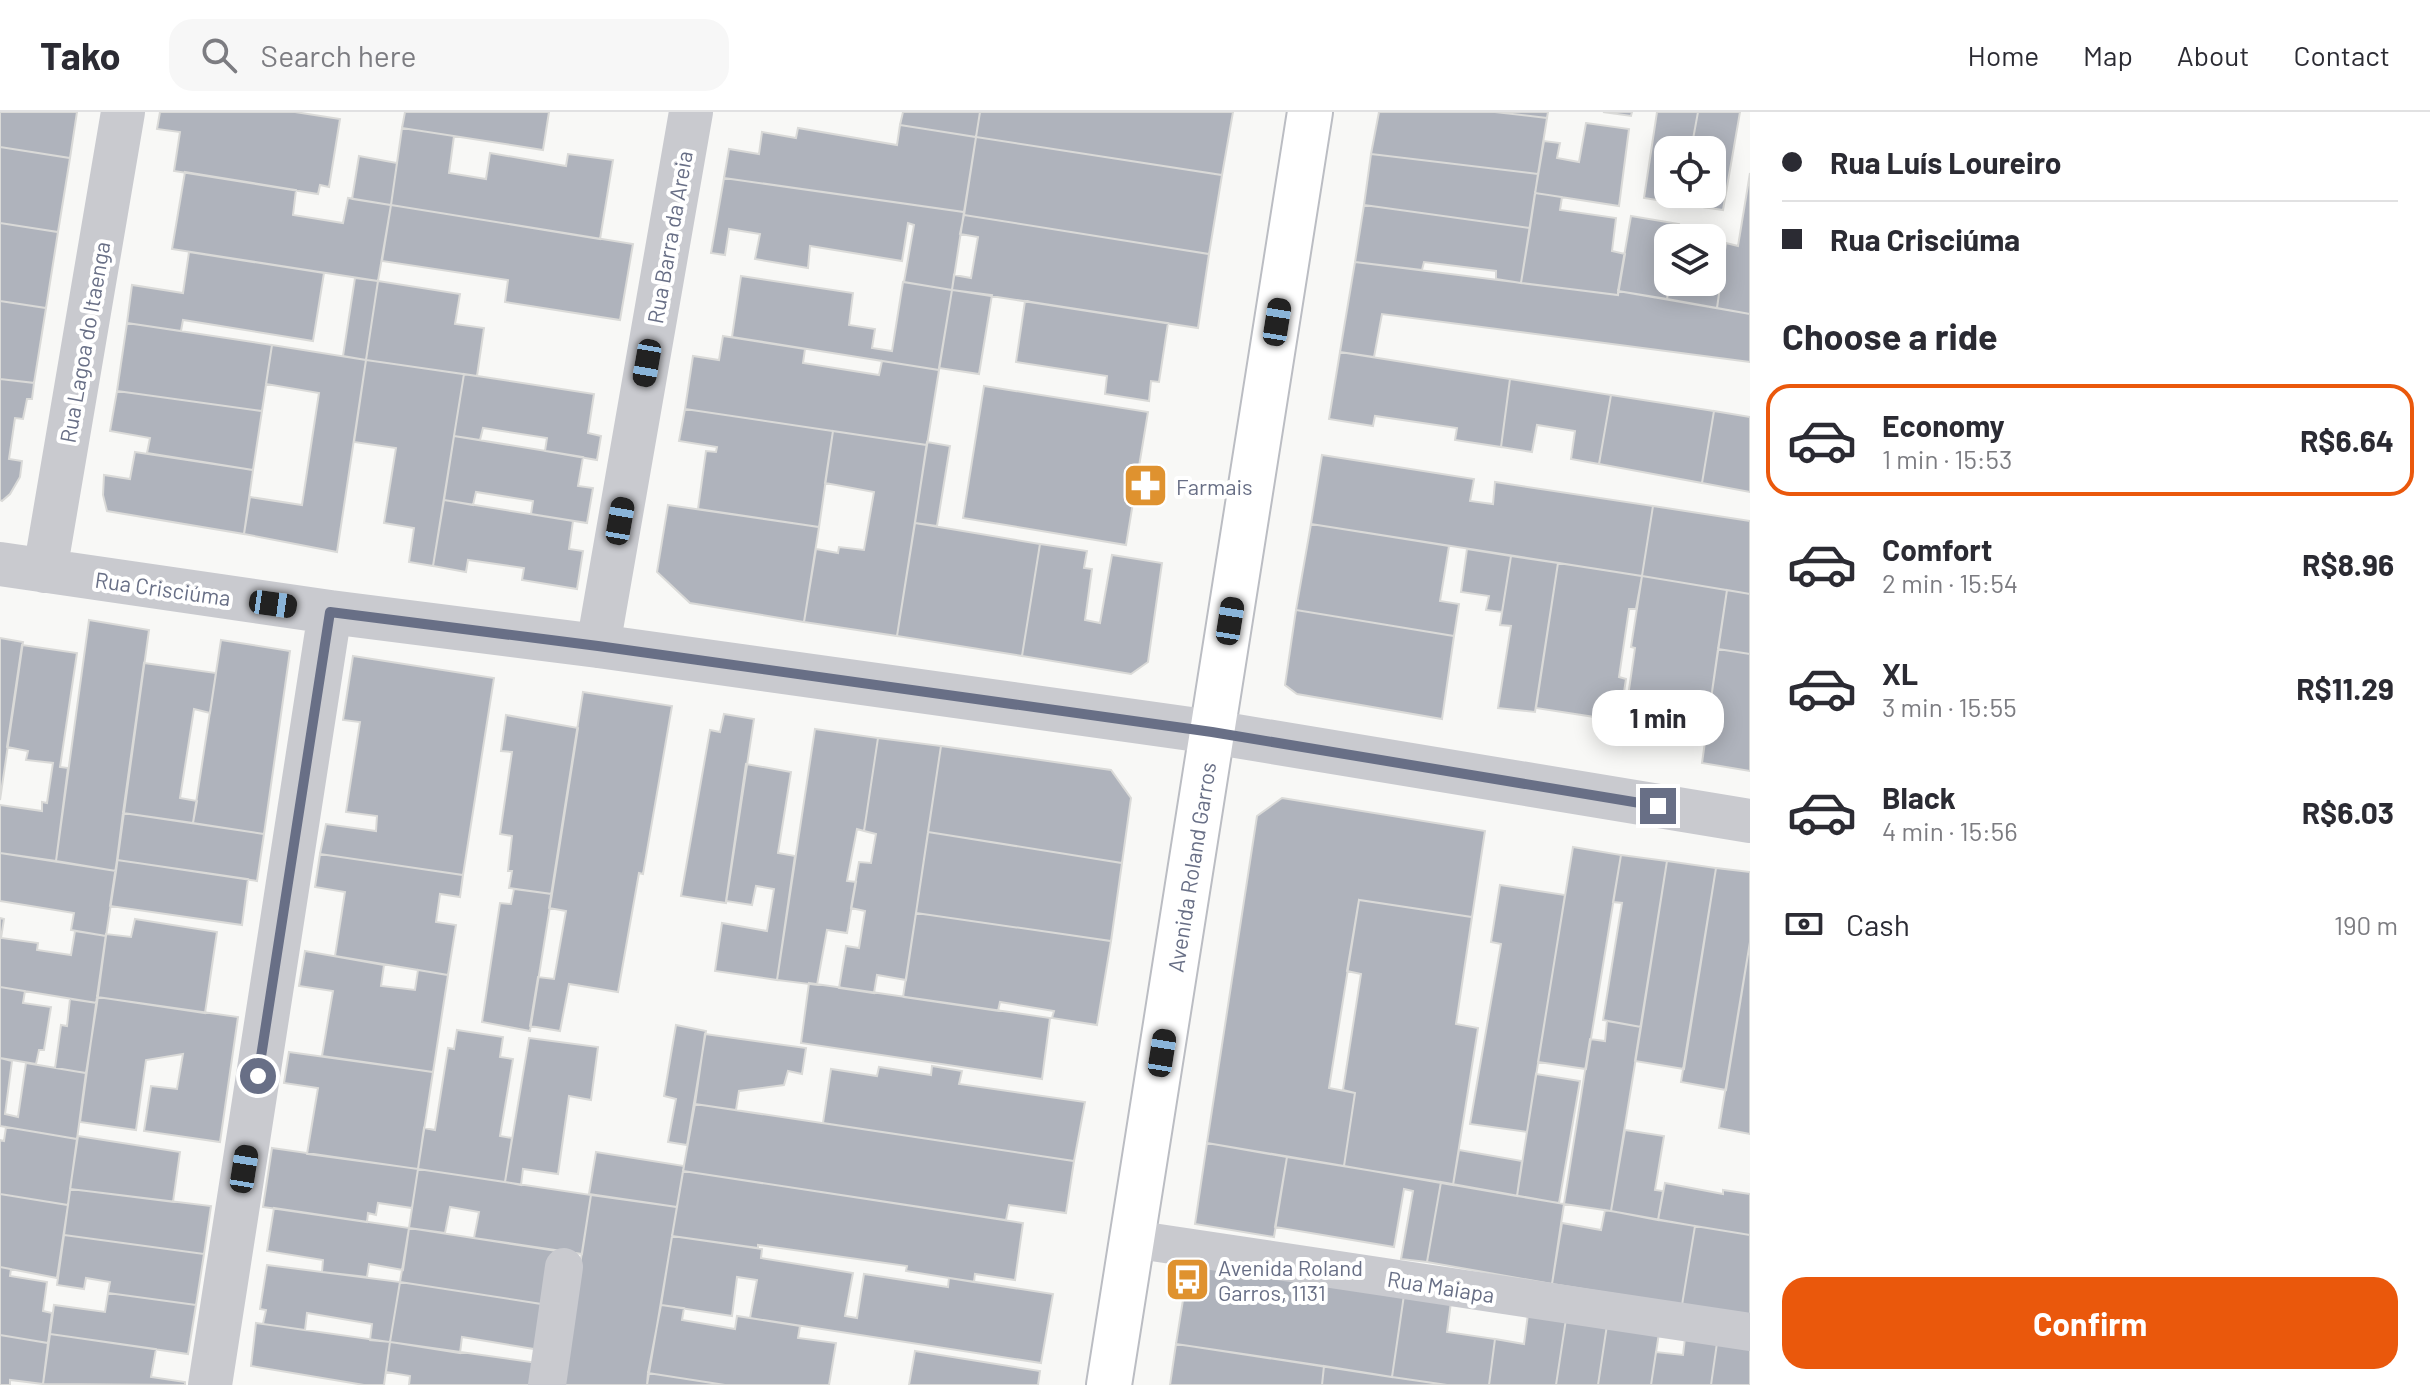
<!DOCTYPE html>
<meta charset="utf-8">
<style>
body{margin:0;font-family:Barlow,sans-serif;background:#f7f7f7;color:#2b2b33;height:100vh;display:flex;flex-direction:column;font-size:30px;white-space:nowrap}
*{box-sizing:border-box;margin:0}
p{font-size:26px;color:#7c7c81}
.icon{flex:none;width:44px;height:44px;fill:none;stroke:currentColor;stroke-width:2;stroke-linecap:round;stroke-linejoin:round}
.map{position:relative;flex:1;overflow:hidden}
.drawer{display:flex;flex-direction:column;background:#fff;width:680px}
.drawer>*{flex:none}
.hud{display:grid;align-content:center;height:176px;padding:0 32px;background:#fff}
.buttons{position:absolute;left:1654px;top:24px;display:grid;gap:16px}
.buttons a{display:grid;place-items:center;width:72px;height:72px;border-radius:16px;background:#fff;box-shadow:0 4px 20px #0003;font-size:40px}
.end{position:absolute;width:36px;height:36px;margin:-18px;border:10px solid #686f86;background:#fff;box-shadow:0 0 0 4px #fff}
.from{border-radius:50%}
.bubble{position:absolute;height:56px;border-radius:24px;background:#fff;box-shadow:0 4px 20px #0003;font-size:26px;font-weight:700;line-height:56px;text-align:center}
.car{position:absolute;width:24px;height:48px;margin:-24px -12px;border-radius:10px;box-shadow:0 0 6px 2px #0007;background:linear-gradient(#222 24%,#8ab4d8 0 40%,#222 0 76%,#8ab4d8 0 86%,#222 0)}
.hud b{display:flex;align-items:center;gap:28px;height:76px;font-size:30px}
.hud b+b{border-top:2px solid #e1e1e2}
.hud i{width:20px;height:20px;background:#2b2b33}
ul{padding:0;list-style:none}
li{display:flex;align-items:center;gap:24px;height:112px;margin:0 16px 12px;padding:0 16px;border:4px solid transparent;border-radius:24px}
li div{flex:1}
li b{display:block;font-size:30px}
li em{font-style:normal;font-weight:700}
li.on{border-color:#ea580c}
li>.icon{width:72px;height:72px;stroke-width:1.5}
h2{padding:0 32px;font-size:36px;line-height:96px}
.pay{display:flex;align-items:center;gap:20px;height:88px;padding:0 32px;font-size:30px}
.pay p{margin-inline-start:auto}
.cta{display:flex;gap:16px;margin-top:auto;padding:16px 32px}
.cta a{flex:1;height:92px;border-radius:24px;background:#ea580c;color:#fff;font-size:32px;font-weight:700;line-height:92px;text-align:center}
header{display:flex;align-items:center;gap:48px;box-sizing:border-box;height:112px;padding:0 40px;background:#fff;border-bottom:2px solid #e1e1e2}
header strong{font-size:38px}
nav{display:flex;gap:44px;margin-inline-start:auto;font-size:28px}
.search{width:560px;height:72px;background:#f7f7f7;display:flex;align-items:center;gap:20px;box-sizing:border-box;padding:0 28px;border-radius:24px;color:#7c7c81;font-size:30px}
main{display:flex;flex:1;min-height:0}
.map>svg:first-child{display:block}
</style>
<header>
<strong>Tako</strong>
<div class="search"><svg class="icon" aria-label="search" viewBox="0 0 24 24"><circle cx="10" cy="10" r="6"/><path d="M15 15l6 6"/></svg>Search here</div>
<nav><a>Home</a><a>Map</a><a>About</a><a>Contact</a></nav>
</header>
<main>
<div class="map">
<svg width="1750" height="1273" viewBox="0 0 1750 1273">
<rect width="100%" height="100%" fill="#f8f8f6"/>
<path fill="#afb3bc" stroke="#dadad8" stroke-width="2" d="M0,0H77L70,46L0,35Z
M160,0H295L340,7L329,75L320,73L318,82L174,59L180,20L157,17Z
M405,0H549L543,38L402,16Z
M903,0H980L976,25L900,13Z
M980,0H1233L1222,63L976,25Z
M1379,0H1495L1547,6L1538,62L1371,42Z
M1495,0H1548L1547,6Z
M1603,0H1632L1631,4Z
M1657,0H1698L1691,38H1668V82H1684L1682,92L1644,86Z
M1698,0H1740L1723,98L1682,92L1684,82H1712V38H1691Z
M1586,11L1629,17L1619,94L1535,81L1544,29L1560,31L1557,46L1579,50Z
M900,13L976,25L964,100L724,66L729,37L759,42L762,20L796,26L798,16L897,33Z
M402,16L454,24L449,61L486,67L490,41L566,54L568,42L613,48L600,127L391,93Z
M976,25L1222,63L1209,142L964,103Z
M0,35L70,46L58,120L0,111Z
M1371,42L1538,62L1530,116L1364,93Z
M359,44L397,51L391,93L352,87Z
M185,60L296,78L293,103L343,111L348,86L391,93L378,169L172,137Z
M1750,61V202L1717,196L1726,131L1738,134Z
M724,66L964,100L952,178L904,170L914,113L908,111L902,149L810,134L808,156L755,147L760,122L729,117L725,143L711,141Z
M1535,81L1562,85L1560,98L1616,106L1612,139L1625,142L1618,183L1521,171Z
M391,93L633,132L620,208L505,190L508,168L382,149Z
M1364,93L1530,116L1521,171L1496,167V159L1424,150L1422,158L1355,150Z
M964,103L1209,142L1198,216L952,178L954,163L971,166L978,125L960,122Z
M1631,104L1679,112L1677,126H1668L1670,170L1667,187L1618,179Z
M0,111L58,120L46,196L0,189Z
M189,140L324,161L313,229L183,208L181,219L127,211L132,173L183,181Z
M1355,150L1618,183V179L1750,202V250L1382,202L1374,245L1340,240Z
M1712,160L1722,161L1717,196L1667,187L1670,170H1712Z
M741,164L853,181L849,213L875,217L872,236L892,239L903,170L952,178L939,258L732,225Z
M355,166L378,169L366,248L343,244Z
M378,169L460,182L455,212L484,216L477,264L366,248Z
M952,178L992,183L979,262L939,256Z
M0,189L46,196L34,271L0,267Z
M1025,189L1168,211L1159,270L1151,269L1149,289L1105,282L1107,264L1016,250Z
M127,211L272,233L262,299L117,279Z
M723,224L805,237L803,251L879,263L882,249L939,258L927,333L685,297L693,244L719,248Z
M272,233L366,248L337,440L244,422L250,385L302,393L319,281L266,272Z
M1340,240L1510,267L1501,335L1455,328L1457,316L1375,304L1373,314L1329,307Z
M366,248L464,262L433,454L409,450L414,416L384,411L396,336L354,330Z
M464,262L594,282L588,321L601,324L597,348L545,339L547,326L483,316L480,328L454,324Z
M0,267L34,271L32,287H27L23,307L15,306L9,347L22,349L20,365L10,382L2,389L0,388Z
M1510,267L1611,283L1599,352L1571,347L1575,319L1537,313L1532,340L1501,335Z
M984,274L1148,300L1126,433L963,406Z
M117,279L262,299L253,358L147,341L150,326L110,319Z
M1611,283L1714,299L1702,371L1599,352Z
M685,297L833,319L819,415L698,397L706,339L716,340L717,335L679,329Z
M1714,299L1750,305V380L1702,371Z
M833,319L927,333L897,524L804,510L816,437L838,441L839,435L864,438L874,380L825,371Z
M454,324L583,345L578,374L593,376L587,411L531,402L533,389L476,380L473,393L444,388Z
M927,330L950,334L937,414L915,411Z
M135,340L253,358L244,422L107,399L103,383L104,363L130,367Z
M1322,343L1474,367L1470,389L1493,392L1495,370L1653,394L1642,464L1311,412Z
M444,388L573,409L569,437L583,439L577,477L522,468L524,456L468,448L466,460L433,454Z
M668,393L819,415L804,510L690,491L657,460Z
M1653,394L1750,409V482L1642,464Z
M915,411L1040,432L1022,544L897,524Z
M1311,412L1449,434L1440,489L1459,492L1454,524L1296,498Z
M1040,432L1087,439L1084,456L1092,457L1085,508L1100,511L1112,443L1162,451L1148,550L1131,562L1022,544Z
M1467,437L1511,444L1502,500L1486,498L1489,484L1461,480Z
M1511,444L1558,451L1535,600L1498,596L1511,514L1500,513Z
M1558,451L1642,464L1636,497H1629L1619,565L1626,567L1621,600L1602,597L1601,606L1536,596Z
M1642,464L1727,478L1706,621L1678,617L1676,626L1623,619L1635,536L1631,535Z
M1727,478L1750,482V542L1718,537Z
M1296,498L1454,524L1442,607L1297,582L1285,573Z
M89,508L149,518L116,759L56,749Z
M0,526L23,530L0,688Z
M221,528L290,539L264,722L193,711Z
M22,533L77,541L60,655L68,656L56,749L0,741V693L42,699V690L47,691L53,651L26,648L28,639L7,635Z
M1718,537L1750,542V659L1702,651Z
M353,544L494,566L463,763L320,742L326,712L376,719L377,704L346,700L360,610L343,608Z
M144,551L216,561L210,601L194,597L180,686L197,689L193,711L123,701Z
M583,580L672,594L643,762L639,761L618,880L569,872L560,919L530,914L538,865L554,867L566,799L549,796Z
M724,602L754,607L726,791L681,784L710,618L720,620Z
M506,603L578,616L552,782L509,776L512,759H508L512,724L500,722L512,640L501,639Z
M815,617L878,626L864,719L857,717L847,769L856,770L847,821L827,818L817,873L777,868Z
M878,626L941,634L906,868L877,863L874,881L839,876L846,834L859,836L865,799L851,796L859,750L871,751L876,722L864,719Z
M941,634L1111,658L1131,686L1122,751L928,720Z
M746,652L791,660L778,741L795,744L777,868L715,859L722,811L767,819L774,777L756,774L752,793L726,789Z
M1282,686L1485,719L1472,805L1359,788L1329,976L1355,981L1344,1054L1207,1031L1257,704Z
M123,701L264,722L257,769L117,748Z
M928,720L1122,751L1111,829L916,801Z
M1573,735L1621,743L1586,957L1538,950Z
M0,741L116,759L106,824L71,818L74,801L0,789Z
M320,742L463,763L460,785L440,782L436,810L456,813L448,863L335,844L345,780L315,775Z
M1621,743L1667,749L1641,915L1603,908L1622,791L1613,790Z
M117,748L248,767L242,813L110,794Z
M1667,749L1716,756L1684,957L1635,949Z
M1716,756L1750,760V830L1726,978L1681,970Z
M1500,773L1565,783L1527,1020L1470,1012L1501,832L1491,830Z
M514,777L552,782L530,919L482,910L500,791L511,792Z
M1359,788L1472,805L1456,912L1478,916L1453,1073L1344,1054L1355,981L1343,978L1361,862L1347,859Z
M916,801L1111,829L1097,913L1052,906L1054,899L1000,890L998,899L903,885Z
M0,806L4,807L1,826L38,831L37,838L71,843L75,819L106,824L97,891L0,875Z
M135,807L217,820L205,901L97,885L106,822L131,825Z
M1750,830V1022L1719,1016Z
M305,839L384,853L381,874L415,878L418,858L448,863L433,960L322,944L333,879L299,874Z
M809,871L1050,906L1042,967L801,931Z
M0,875L25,879L23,891L51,895L44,938H39L36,952L0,946Z
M97,885L238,905L220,1030L144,1019L151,974L177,977L183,942L146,948L136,1018L80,1010Z
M70,887L97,891L86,961L55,956L61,913L67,914Z
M1607,909L1641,915L1611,1099L1564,1092L1590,927L1605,929Z
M676,913L706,919L687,1033L668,1030L676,987L664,984Z
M457,918L503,925L500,945L513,947L500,1024L512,1026L505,1070L418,1057L424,1016L435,1018L448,936L454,937Z
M705,922L806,936L802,962L788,959L784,973L739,979L736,998L695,992Z
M529,926L598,935L591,988L569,984L558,1062L523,1057L521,1073L505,1070Z
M289,940L433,960L418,1057L307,1042L318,976L284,971Z
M0,946L12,949L5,1002L18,1005L26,951L86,961L77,1027L0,1014Z
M932,954L962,959L959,972L1085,990L1074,1049L823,1011L831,957L877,964L879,955L931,963Z
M1536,962L1580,969L1559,1091L1517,1084Z
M695,992L1074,1049L1066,1101L1009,1093L1006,1108L683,1059Z
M6,1015L77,1027L68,1093L0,1082V1028L4,1029Z
M1625,1018L1664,1024L1655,1078L1663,1079L1658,1108L1611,1099Z
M78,1024L180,1040L173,1090L70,1077Z
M1207,1031L1287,1045L1274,1125L1195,1112Z
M272,1036L418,1057L412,1096L378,1091L376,1103L368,1101L367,1110L263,1095Z
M1459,1038L1522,1049L1517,1084L1453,1073Z
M596,1040L684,1054L677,1095L589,1082Z
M1287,1045L1441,1070L1427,1150L1401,1147L1413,1079L1404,1077L1394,1135L1275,1115Z
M418,1057L591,1083L582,1142L474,1126L479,1100L450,1095L445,1121L409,1116Z
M683,1059L1023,1111L1015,1168L975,1162L974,1170L906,1159L907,1154L758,1133V1136L672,1124Z
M1441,1070L1564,1092L1552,1172L1427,1150Z
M1665,1071L1723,1082V1078L1750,1082V1123L1658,1108Z
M70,1077L211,1094L204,1142L64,1123Z
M0,1082L68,1093L57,1166L0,1155Z
M591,1083L677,1095L647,1273H561Z
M274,1096L409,1116L403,1158L369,1152L367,1165L322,1160L323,1148L267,1139Z
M1605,1098L1695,1114L1682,1193L1552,1172L1562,1111L1601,1118Z
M1695,1114L1750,1123V1205L1682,1193Z
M409,1116L557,1139L548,1193L400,1170Z
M64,1123L204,1142L196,1193L108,1181L110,1170L86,1166L84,1177L57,1173Z
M672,1124L762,1137L761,1146L853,1161L845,1204L857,1206L864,1162L948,1175L949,1166L1053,1182L1041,1251L750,1206L757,1168L737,1165L732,1204L661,1193Z
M1189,1150L1404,1183L1392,1265L1176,1232Z
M267,1153L400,1170L390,1230L370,1228L372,1212L307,1201L305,1218L263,1212L266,1198L260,1197Z
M0,1155L11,1157L10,1164L47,1170L43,1199L52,1201L48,1231L0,1223Z
M400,1170L548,1193L540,1238L462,1225L460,1241L390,1230Z
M108,1181L196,1193L188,1242L50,1222L54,1193L105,1200Z
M1404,1183L1451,1190L1447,1220L1495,1227L1489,1273H1447L1392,1265Z
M661,1193L684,1196L682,1208L735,1217L737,1204L800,1214L798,1226L836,1231L829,1273H725L648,1261Z
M1528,1202L1566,1207L1556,1273H1489L1495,1227L1524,1232Z
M1566,1207L1607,1213L1598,1273H1556Z
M256,1211L390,1230L384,1273H364L251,1254Z
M1607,1213L1659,1221L1651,1273H1598Z
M50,1222L156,1237L151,1265L185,1270V1273L43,1272Z
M0,1223L48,1231L43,1272L10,1268V1273H0Z
M1685,1226L1717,1231L1711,1273H1651L1656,1240L1683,1243Z
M390,1230L538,1251L534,1273H409L410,1264L386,1260Z
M1717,1231L1750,1235V1273H1711Z
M1176,1232L1324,1254L1322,1273H1170Z
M915,1239L1040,1259L1038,1273H909Z
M1324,1254L1392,1265L1447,1273H1322Z
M648,1261L725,1273H647Z"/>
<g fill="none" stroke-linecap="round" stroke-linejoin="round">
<defs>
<path id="secondary" d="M1109,1273L1310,0"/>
</defs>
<use href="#secondary" stroke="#bbbdc3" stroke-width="48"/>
<path stroke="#c9cacf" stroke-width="38" d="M1132,1127L1750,1220
M547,1273L564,1155"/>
<path stroke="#c9cacf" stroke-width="44" d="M0,452L330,500L598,534L1212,620L1750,709
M45,459L123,0
M598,534L691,0
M210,1273L330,500"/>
<use href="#secondary" stroke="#fff" stroke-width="44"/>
</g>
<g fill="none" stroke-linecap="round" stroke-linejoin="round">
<path stroke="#686f86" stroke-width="10" d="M258,964L330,500L598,534L1212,620L1658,694"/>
</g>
<defs>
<symbol id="pharmacy-square" viewBox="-11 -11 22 22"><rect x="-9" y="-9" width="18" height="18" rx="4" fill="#df922f" stroke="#fff"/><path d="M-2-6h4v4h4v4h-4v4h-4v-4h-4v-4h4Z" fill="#fff"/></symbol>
<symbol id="bus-square" viewBox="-11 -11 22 22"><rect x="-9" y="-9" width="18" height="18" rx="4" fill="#df922f" stroke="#fff"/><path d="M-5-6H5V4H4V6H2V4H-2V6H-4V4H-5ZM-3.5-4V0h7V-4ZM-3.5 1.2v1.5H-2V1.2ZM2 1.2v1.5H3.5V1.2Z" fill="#fff"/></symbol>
</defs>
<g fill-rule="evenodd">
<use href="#pharmacy-square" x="1120" y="348" width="51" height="51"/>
<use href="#bus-square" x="1162" y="1142" width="51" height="51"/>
</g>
<g text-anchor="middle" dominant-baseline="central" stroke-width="8" stroke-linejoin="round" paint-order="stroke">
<g font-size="22" fill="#686f86" stroke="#fff">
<text transform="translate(669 125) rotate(-80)">Rua Barra da Areia</text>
<text transform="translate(84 230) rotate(-80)">Rua Lagoa do Itaenga</text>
<text transform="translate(163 476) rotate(8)">Rua Crisciúma</text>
<text transform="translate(1191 755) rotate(-81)">Avenida Roland Garros</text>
<text transform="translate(1441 1174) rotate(9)">Rua Maiapa</text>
</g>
<g font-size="22" fill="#686f86" stroke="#fff" text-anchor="start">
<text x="1176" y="374">Farmais</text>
<text x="1218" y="1155">Avenida Roland<tspan x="1218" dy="25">Garros, 1131</tspan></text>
</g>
</g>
</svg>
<div class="buttons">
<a><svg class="icon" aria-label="locate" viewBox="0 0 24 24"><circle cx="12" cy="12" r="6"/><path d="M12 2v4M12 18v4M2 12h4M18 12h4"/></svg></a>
<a><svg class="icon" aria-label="layers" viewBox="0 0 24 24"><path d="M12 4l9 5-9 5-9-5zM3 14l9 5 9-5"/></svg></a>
</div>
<i class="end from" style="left:258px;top:964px"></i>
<i class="end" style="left:1658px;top:694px"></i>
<div class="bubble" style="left:1592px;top:578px;width:132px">1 min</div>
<i class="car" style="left:1277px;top:210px;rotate:9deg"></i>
<i class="car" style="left:647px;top:251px;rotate:190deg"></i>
<i class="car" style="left:620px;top:409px;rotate:10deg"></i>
<i class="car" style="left:273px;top:492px;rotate:98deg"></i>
<i class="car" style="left:1230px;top:509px;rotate:9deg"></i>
<i class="car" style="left:1162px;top:941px;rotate:9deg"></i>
<i class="car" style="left:244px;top:1057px;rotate:9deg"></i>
</div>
<section class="drawer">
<div class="hud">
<b><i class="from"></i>Rua Luís Loureiro</b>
<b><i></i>Rua Crisciúma</b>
</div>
<h2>Choose a ride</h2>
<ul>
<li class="on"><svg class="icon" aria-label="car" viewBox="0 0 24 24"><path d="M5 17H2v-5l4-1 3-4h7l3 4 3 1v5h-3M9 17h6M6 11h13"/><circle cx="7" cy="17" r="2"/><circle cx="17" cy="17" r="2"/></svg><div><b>Economy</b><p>1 min · 15:53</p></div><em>R$6.64</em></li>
<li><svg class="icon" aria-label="car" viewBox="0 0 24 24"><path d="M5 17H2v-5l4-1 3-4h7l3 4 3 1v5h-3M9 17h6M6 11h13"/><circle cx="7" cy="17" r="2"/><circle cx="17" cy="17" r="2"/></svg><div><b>Comfort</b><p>2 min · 15:54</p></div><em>R$8.96</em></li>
<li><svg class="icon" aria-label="car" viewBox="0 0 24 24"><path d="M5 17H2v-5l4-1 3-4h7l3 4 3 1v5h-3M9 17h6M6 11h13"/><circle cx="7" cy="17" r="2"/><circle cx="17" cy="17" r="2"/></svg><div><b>XL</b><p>3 min · 15:55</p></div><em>R$11.29</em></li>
<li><svg class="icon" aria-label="car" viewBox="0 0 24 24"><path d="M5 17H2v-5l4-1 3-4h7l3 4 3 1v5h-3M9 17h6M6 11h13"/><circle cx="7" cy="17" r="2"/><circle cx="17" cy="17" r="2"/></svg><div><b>Black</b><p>4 min · 15:56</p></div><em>R$6.03</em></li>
</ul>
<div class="pay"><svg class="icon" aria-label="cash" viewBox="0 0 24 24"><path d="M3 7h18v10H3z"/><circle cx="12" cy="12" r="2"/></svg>Cash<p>190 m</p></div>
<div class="cta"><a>Confirm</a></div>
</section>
</main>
